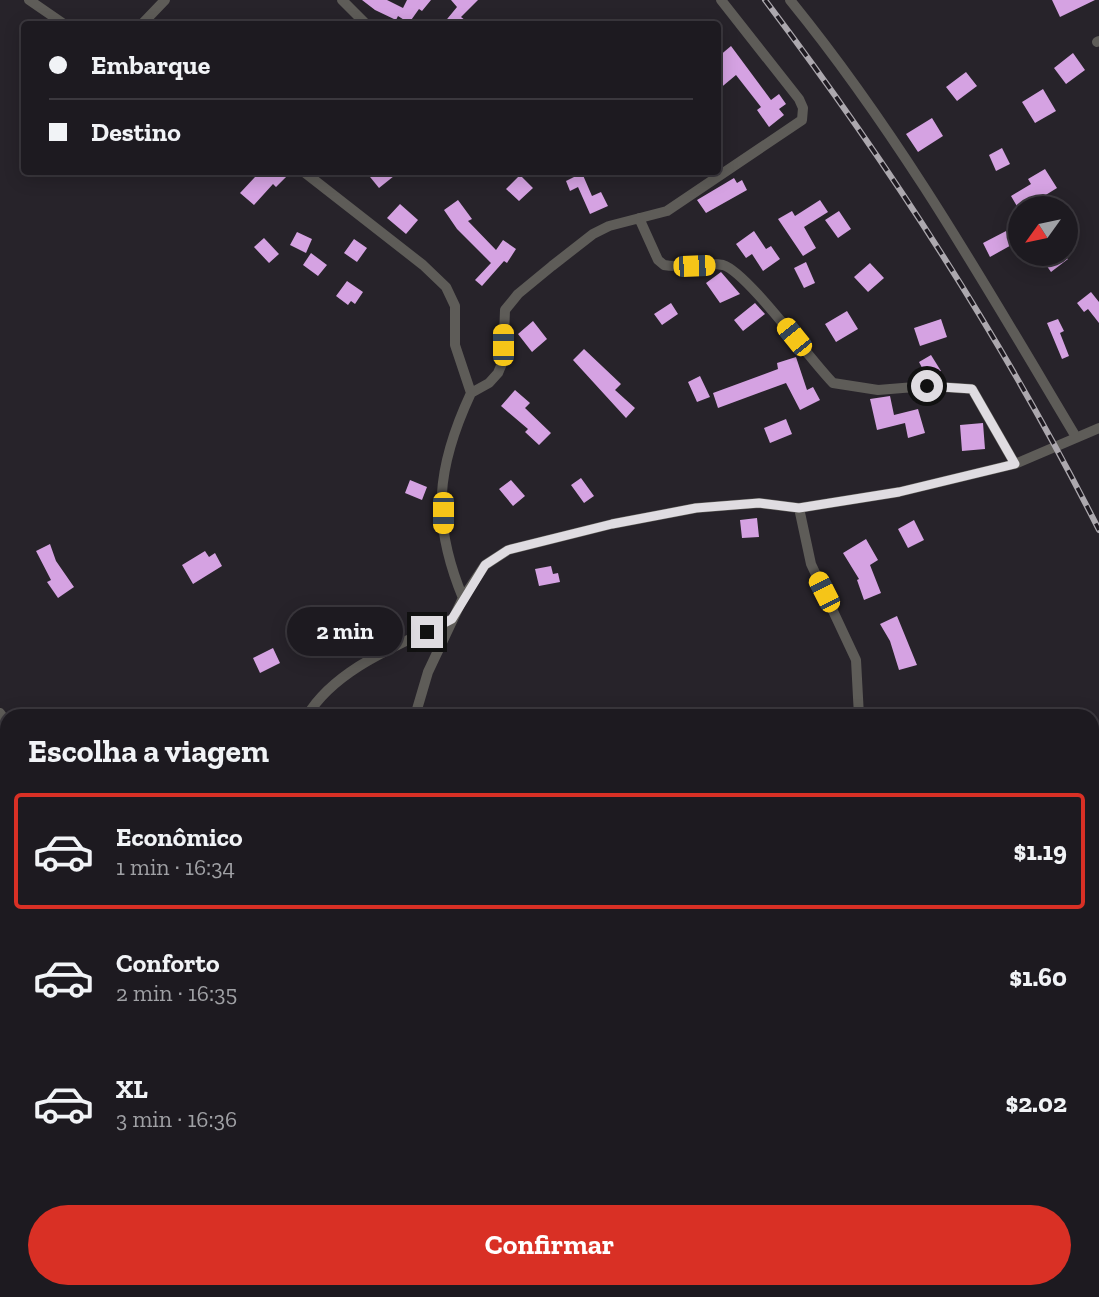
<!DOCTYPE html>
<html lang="pt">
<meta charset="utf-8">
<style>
body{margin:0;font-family:"Zilla Slab",serif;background:#2a272d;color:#f1f3f6;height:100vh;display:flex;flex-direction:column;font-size:26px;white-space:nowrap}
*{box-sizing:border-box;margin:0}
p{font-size:23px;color:#a0a1a5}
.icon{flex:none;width:38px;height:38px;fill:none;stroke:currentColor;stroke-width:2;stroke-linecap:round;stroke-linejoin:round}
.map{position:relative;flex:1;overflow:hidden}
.sheet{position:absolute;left:0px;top:709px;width:1099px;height:590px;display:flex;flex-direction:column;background:#1d1a20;border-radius:21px 21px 0 0;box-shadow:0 4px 18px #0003,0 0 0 2px #3b383e}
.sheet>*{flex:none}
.hud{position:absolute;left:21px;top:21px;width:700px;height:154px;border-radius:7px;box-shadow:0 4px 18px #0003,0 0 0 2px #3b383e;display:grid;align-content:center;height:154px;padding:0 28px;background:#1d1a20}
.needle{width:46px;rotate:237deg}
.fabs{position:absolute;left:1008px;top:196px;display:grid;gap:14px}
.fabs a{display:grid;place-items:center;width:70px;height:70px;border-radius:50%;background:#1d1a20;box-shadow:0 4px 18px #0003,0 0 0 2px #3b383e;font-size:35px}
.end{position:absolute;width:32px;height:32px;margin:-16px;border:9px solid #dfdce1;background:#111;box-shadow:0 0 0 4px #111}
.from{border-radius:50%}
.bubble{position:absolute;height:49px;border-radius:24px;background:#1d1a20;box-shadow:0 4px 18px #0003,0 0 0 2px #3b383e;font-size:23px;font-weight:700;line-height:49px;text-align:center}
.car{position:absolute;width:21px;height:42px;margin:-21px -10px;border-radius:9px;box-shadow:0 0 5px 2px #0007;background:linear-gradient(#f5c518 24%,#345 0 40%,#f5c518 0 76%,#345 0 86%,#f5c518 0)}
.hud b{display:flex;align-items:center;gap:24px;height:66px;font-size:26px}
.hud b+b{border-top:2px solid #3b383e}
.hud i{width:18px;height:18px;background:#f1f3f6}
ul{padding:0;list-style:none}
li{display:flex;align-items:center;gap:21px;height:116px;margin:0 14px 10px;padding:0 14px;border:4px solid transparent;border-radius:7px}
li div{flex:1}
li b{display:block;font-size:26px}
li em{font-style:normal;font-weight:700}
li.active{border-color:#d93025}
li>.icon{width:63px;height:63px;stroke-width:1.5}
h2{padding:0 28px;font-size:32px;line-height:84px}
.action{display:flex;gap:14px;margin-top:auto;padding:14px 28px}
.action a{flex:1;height:80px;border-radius:42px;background:#d93025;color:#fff;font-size:28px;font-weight:700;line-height:80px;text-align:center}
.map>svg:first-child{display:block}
</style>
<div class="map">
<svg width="1099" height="1297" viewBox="0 0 1099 1297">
<rect width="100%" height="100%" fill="#27232a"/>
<path fill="#d5a2e2" d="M362,0H387L403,8L407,0H431L422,11L419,9L409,23L398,16L396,20L375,10Z
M451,0H478L461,17L470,24H443L457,7Z
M1052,0H1095L1060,17Z
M731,46L771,100L779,94L786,104L779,109L784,115L769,127L757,110L761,107L736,75L718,90V57Z
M1073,53L1085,70L1066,84L1054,68Z
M966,72L977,86L957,101L946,87Z
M1043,89L1056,111L1035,123L1022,102Z
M932,118L943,136L918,152L906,134Z
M1002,148L1010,164L996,171L989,155Z
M1045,169L1057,188L1031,204L1034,208H1018L1011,196L1031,184L1028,179Z
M248,172H291L276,187L273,184L254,205L240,193L255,177Z
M366,172H399L379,188Z
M582,173L592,196L601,192L608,206L590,214L578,187L570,191L566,181Z
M520,175L533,188L519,201L506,189Z
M734,178L737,183L742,180L747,190L706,213L697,200Z
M458,200L472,219L468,221L496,250L503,240L516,249L507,263L504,261L482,286L475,280L491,263L457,229L444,210Z
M820,200L828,212L804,227L816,248L803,256L778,219L792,211L795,216Z
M400,204L418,220L406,234L387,218Z
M839,211L851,229L838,238L825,220Z
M1008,230L1015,243L990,257L983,243Z
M754,231L766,249L771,246L780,259L763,271L752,254L746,258L736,244Z
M297,232L312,239L306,253L290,245Z
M264,238L279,254L269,263L254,247Z
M354,239L367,248L357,262L344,253Z
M311,253L327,265L318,276L303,265Z
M1049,254H1063L1068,259L1051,272L1042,259Z
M806,262L815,283L804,288L794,268Z
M870,263L884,278L868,292L854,277Z
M721,272L740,294L720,303L706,283Z
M347,281L363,292L355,304L351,301L348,305L336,296Z
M1091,292L1099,302V323L1088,309L1084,312L1077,303Z
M671,303L678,314L662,325L654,314Z
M755,303L765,314L743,331L734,320Z
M847,311L858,329L836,342L825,324Z
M941,319L947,337L920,346L914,328Z
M1058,319L1064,331L1060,333L1069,356L1062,359L1047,323Z
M533,321L547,339L532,352L518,334Z
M584,349L621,384L615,390L635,408L626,418L573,360Z
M931,355L941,371L928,379L919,362Z
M796,357L807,390L813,387L820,400L800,410L786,383L718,408L713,393L778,369L777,363Z
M700,376L710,397L697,402L688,382Z
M515,390L530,403L525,408L551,433L539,445L525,432L528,429L501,406Z
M890,396L894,415L918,409L925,433L908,438L905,423L877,430L870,399Z
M786,419L792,434L770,443L764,428Z
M983,423L985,449L962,451L960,425Z
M581,478L594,496L584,503L571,485Z
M410,480L427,487L422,500L405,493Z
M511,480L525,496L513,506L499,489Z
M757,518L759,537L742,538L740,520Z
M914,520L924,540L908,548L898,529Z
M866,539L878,560L870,565L881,593L864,600L857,580L859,579L843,553Z
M50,544L56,561L74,587L58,598L47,582L51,580L36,551Z
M205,551L209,557L215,553L222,566L193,584L182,565Z
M551,566L553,574L558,573L560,582L539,586L535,569Z
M897,616L917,665L899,670L890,641L880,624Z
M369,631L380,646L361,656L352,643Z
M273,648L280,663L260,673L253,658Z"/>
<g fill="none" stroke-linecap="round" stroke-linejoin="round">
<path stroke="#5e5c58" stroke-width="10" d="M29,0L64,24
M342,0L366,24
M790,0C900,135 987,288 1076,437
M142,24L165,0
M1097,42L1099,41
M304,172L423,265L446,287L455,306V345L471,393
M639,218L658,260L664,265C683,269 704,261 723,265C747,272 811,361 833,383L878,390L927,386L972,389L1015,464
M799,508L811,564L856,660L859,716
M463,598C431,521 436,468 471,393L489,383L498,373L503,361L505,310L518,294L552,266L593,234L609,226L667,211L802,120L803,108L799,99L721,0
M0,713L7,723
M307,716C336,667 404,643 452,619
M415,716L428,672L463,598L485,565L508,550L612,524L696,508L759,503L799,508L899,492L1015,464L1099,428
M0,908L7,904
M0,1167L7,1162
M157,1292V1297
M843,1292L845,1297
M419,1297L420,1292"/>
<defs>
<path id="rail" d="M765,0C891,167 1005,343 1099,530"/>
</defs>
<use href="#rail" stroke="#aca8ae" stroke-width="6"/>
<use href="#rail" stroke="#1e1a21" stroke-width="3.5" stroke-dasharray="10" stroke-linecap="butt"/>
</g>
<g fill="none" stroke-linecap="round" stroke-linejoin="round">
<path stroke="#dfdce1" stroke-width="9" d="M427,632L452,619L485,565L508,550L612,524L696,508L759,503L799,508L899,492L1015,464L972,389L927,386"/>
</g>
</svg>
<div class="fabs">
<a><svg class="needle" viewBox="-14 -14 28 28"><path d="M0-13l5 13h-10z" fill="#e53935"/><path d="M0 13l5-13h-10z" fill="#a0a1a5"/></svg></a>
</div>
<i class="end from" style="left:927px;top:386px"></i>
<i class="end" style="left:427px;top:632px"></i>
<div class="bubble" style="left:287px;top:607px;width:116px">2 min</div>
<i class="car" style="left:694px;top:266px;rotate:88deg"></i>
<i class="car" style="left:794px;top:337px;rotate:321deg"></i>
<i class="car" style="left:503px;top:345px;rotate:0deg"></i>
<i class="car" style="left:443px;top:513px;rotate:180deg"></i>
<i class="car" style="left:824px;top:592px;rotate:333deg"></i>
<div class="hud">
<b><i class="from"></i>Embarque</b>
<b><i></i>Destino</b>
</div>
<section class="sheet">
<h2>Escolha a viagem</h2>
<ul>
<li class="active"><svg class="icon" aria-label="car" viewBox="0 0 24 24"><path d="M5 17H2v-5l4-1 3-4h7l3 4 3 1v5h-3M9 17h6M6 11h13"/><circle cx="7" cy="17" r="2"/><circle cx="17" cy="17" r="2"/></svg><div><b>Econômico</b><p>1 min · 16:34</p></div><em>$1.19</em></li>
<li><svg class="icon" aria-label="car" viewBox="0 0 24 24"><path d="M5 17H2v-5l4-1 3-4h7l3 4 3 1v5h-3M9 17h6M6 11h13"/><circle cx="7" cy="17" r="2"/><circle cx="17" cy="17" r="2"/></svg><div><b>Conforto</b><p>2 min · 16:35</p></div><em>$1.60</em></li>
<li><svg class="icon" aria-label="car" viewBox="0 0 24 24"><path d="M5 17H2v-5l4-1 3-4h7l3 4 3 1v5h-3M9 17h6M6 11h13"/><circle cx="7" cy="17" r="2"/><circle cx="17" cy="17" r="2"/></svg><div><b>XL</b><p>3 min · 16:36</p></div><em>$2.02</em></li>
</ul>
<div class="action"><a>Confirmar</a></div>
</section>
</div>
